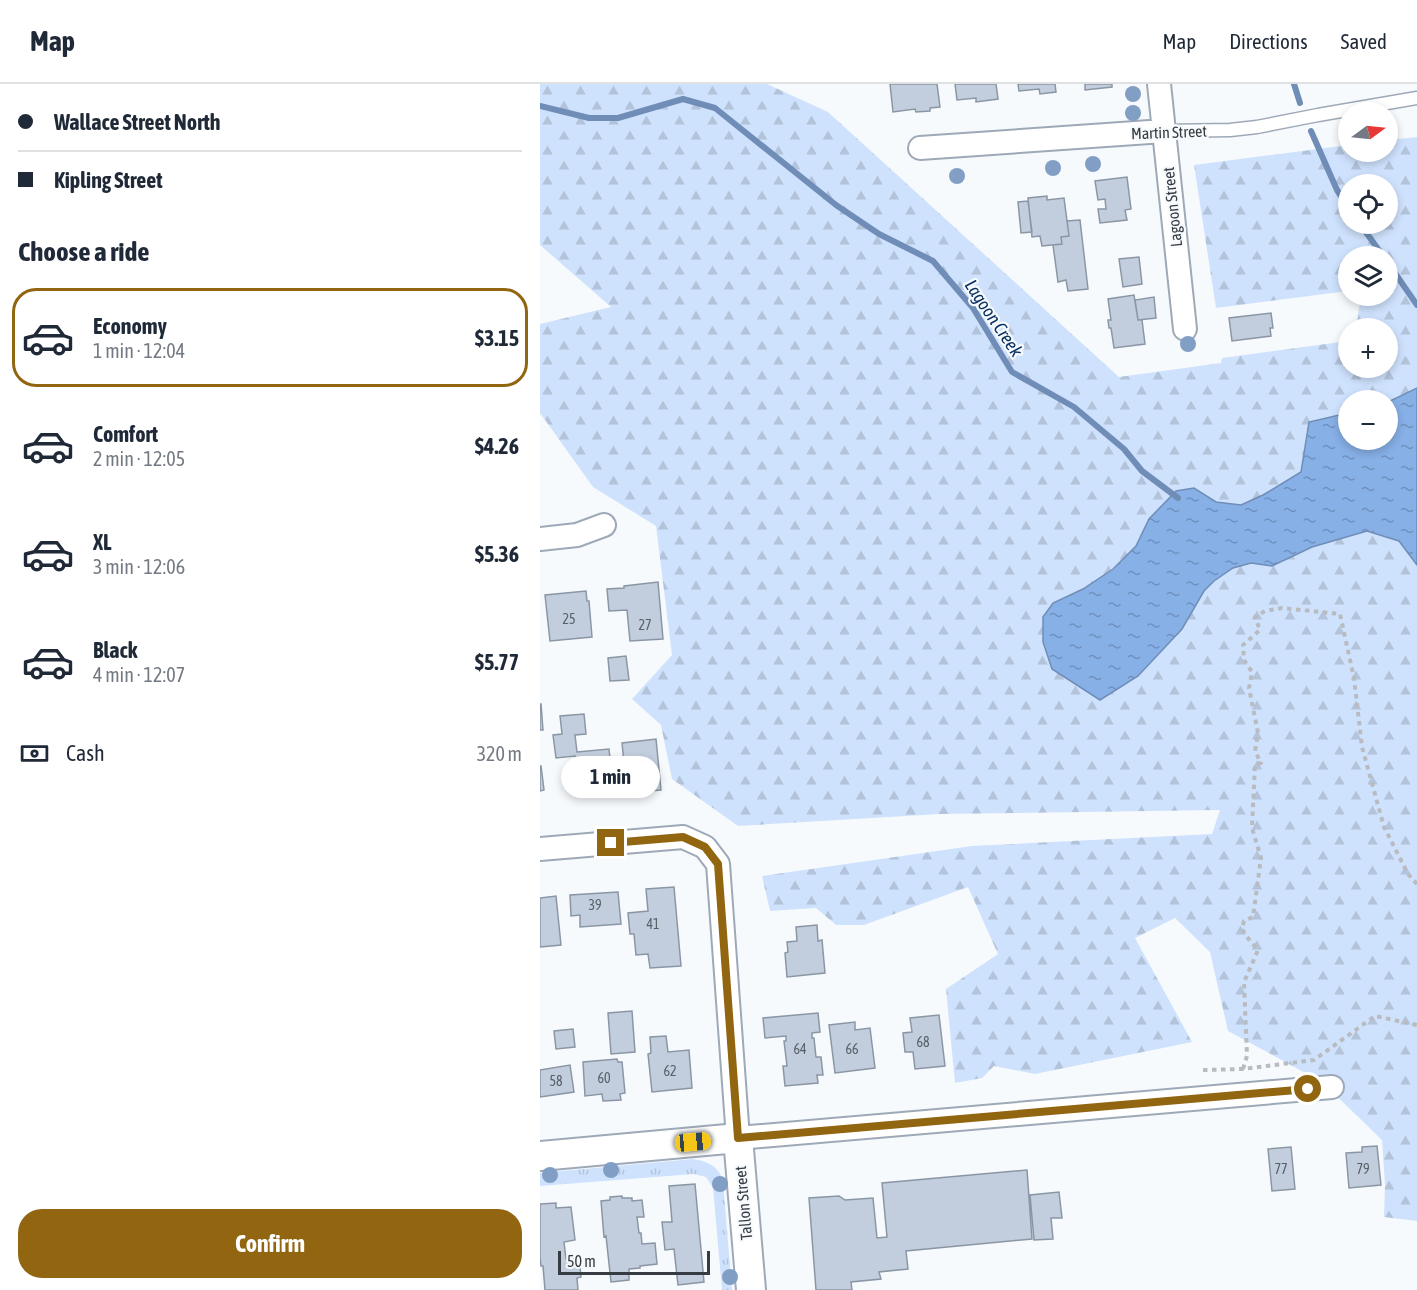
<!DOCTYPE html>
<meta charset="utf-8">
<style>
body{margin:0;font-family:"Asap Condensed",sans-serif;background:#f6f6f7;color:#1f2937;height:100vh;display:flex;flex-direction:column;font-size:22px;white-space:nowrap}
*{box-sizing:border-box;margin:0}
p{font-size:20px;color:#747a83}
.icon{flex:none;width:33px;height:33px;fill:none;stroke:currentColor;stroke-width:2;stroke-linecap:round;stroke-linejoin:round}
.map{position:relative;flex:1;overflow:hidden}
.sheet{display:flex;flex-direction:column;background:#fff;width:540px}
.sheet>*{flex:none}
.hud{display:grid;align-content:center;height:132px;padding:0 18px;background:#fff}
.needle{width:39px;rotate:75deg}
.controls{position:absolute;left:798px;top:18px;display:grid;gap:12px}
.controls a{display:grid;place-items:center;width:60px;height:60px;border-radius:50%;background:#fff;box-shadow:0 3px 9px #0003;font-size:30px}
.scale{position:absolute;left:18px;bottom:15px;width:152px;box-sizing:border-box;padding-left:6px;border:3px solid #373c42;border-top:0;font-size:16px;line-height:21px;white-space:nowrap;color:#373c42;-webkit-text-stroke:4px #f7fafd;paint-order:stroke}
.end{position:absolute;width:27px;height:27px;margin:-14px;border:8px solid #926511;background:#fff;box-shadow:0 0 0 3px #fff}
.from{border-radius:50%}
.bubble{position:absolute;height:42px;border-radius:21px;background:#fff;box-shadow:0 3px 9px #0003;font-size:20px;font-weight:700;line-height:42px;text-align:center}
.car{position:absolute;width:18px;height:36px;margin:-18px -9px;border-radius:8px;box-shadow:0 0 4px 2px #0007;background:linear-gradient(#f5c518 24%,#345 0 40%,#f5c518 0 76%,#345 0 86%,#f5c518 0)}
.hud b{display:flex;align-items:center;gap:21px;height:57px;font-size:22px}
.hud b+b{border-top:2px solid #e0e1e3}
.hud i{width:15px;height:15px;background:#1f2937}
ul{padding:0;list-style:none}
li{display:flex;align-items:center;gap:18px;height:99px;margin:0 12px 9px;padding:0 6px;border:3px solid transparent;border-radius:24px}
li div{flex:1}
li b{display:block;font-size:22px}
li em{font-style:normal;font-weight:700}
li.on{border-color:#926511}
li>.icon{width:54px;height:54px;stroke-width:1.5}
h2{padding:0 18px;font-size:27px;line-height:72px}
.pay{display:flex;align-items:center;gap:15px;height:66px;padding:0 18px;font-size:22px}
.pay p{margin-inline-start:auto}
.action{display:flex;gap:12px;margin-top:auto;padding:12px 18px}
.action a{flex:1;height:69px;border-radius:24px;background:#926511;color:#fff;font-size:24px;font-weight:700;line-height:69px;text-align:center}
header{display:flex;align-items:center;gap:36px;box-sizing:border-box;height:84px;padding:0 30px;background:#fff;border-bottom:2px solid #e0e1e3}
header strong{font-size:28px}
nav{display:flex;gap:33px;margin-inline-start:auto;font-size:21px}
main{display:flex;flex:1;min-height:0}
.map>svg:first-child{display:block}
</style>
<header>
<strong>Map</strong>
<nav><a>Map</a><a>Directions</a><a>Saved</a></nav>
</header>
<main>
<section class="sheet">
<div class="hud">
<b><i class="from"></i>Wallace Street North</b>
<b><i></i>Kipling Street</b>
</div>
<h2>Choose a ride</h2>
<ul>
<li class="on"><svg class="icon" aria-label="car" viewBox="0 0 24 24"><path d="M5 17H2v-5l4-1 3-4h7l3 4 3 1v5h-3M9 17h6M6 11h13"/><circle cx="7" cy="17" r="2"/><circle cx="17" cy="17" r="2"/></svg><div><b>Economy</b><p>1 min · 12:04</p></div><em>$3.15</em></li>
<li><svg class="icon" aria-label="car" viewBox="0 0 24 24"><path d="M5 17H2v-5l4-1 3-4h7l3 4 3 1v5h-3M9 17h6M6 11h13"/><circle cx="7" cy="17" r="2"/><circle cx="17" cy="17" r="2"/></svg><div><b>Comfort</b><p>2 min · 12:05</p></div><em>$4.26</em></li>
<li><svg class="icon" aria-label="car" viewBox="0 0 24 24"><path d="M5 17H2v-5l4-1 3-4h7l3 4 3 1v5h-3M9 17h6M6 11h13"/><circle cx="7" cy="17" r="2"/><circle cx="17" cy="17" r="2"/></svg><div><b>XL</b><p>3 min · 12:06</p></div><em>$5.36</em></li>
<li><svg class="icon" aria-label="car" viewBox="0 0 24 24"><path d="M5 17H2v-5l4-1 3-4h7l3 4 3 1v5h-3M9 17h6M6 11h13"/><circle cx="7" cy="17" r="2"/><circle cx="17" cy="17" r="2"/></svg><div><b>Black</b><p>4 min · 12:07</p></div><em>$5.77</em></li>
</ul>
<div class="pay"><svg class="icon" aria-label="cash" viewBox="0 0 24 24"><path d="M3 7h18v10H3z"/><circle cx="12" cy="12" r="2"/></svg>Cash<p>320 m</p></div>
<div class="action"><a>Confirm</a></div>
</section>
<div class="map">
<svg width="877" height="1206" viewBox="0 0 877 1206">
<defs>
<pattern id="grass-tufts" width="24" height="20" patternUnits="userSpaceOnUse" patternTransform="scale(1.5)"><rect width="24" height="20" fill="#cfe2fd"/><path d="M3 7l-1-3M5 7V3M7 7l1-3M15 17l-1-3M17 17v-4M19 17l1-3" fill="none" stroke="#b2c3da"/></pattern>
<pattern id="forest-firs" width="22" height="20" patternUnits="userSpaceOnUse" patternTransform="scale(1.5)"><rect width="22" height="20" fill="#cfe2fd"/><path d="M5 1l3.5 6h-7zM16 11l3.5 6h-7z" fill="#b2c3da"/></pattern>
<pattern id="water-ripples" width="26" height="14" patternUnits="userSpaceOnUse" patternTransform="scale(1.5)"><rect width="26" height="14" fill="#87b0e7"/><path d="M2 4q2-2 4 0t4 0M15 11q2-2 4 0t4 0" fill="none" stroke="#6f90bd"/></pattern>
</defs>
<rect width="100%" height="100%" fill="#f7fafd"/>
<path fill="url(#grass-tufts)" d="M153,1075C167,1077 179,1082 183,1097L192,1206H182L173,1104L166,1093L154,1090L0,1102V1089Z"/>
<path fill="url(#forest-firs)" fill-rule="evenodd" d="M0,0H227L288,28L579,293L681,279L682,274L808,257V284H848V244H816L821,212H848V172H808V207L676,224L654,81L808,61V68H848V56L877,53V304L848,318V316H808V329L794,332L765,362L761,388L723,411L701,421L676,418L654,404L609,435L596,462L572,485L543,505L513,519L560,616L598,592L642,545L664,507L674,497L693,484L711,479L733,482L772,463L827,447L859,457L877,481V1137L844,1133L845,1101L842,1056L782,998L688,947L670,868L635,834L595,854L652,958L495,990L454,982L442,994L415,999L406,905L458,870L428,803L324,841H296L276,824L230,827L222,792L432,762L672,750L680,726L400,730L198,742L132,695L121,641L92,615L132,571L116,442L53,403L0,329V240L71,223L0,161ZM808,100H848V140H808Z"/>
<path fill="url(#water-ripples)" stroke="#6f8db6" stroke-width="1.5" d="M877,304V481L859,457L827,447L772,463L732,482L711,479L693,484L674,497L664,507L642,545L598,592L560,616L512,585L503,558V533L513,519L543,505L573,485L596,462L609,435L636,407L654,404L676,418L701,421L723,411L761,388L769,338L808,329V356H848V318Z"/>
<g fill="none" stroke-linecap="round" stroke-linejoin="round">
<path stroke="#6f8db6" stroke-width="6" d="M754,0L760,19
M0,22L49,34H78L143,15L175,24L296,121L339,150L393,177L433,224L472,288L534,323L584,365L602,387L638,414
M771,47L797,106L808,123
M820,140L843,172
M848,179L877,221"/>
</g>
<path fill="#c2cedd" stroke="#8b96a5" stroke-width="1.5" d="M350,0H397L400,23L390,24V27L376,28L375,25L353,28Z
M415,0H456L458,15L436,18V14L417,16Z
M478,0H515L516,8L500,10L499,5L479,7Z
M545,0H572V3L545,6Z
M587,93L591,125L585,126L587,136L560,139L558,125H566L565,115L558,116L555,97Z
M507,112V116L524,114L529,152L521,153L522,160L502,162L500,152L492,153L488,114Z
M488,117L492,148L481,149L478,118Z
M540,136L548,205L528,207L526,196L518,198L513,161L522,160L521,153L529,152L527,137Z
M599,173L602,200L583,203L579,175Z
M594,211L598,236H602L605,260L574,264L571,244H569L568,236H571L568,215Z
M614,213L616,234L598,236L595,216Z
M731,229L733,244H730L731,252L692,257L689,234Z
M118,498L123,555L90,557L87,526L69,527L67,505L84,504V502Z
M46,507L47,517H49L52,553L10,557L5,511Z
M86,572L89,596L70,597L68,574Z
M0,620H1L3,646H0Z
M44,630L46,650L35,651L37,668L69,665L72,694H69L70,707L55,709L54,700L34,702L32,676L35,675V672L16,674L13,651L22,650L20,632Z
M116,655L121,706L87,709L82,659Z
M0,682H1L4,706L0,707Z
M134,803L141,882L110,884L108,870L96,871L94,850H90L88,829L108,827L106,805Z
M78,808L81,840L40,843V831L31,832L30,811Z
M16,812L21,861L0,863V814Z
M277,841L278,857L282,856L285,889L247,893L245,869L248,868L247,858L257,857L256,843Z
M92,927L95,968L71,970L68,929Z
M278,929L280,948L272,949V954H274L276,973H281L283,991H277L278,999L245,1002L243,982H247L244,957H246V952L225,954L223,934Z
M399,931L405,982L375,985L373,968H365L363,949L372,948L370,934Z
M315,938V946L330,944L335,984L295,989L289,941Z
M33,945L35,963L16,965L14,947Z
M126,952L128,968L149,966L152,1004L112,1008L108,970L111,969L110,953Z
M77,975L78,978H82L85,1009L80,1010L81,1016L63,1017L62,1010L45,1012L43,978Z
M30,981L34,1008L0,1013V986Z
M837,1062L841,1101L809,1104L806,1069L822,1068V1063Z
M751,1063L755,1105L732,1107L728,1065Z
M487,1086L492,1155L366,1167L368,1185L339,1188L341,1195L311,1198L312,1206H276L269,1114L299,1112L305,1116L333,1114L337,1154L347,1153L342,1099Z
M155,1100L164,1198L138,1201L134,1165L125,1166L122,1138H132L129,1102Z
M519,1108L522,1134H511L513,1155L494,1156L490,1111Z
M82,1112V1114H92V1117L102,1116L104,1133H97L99,1149H101L102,1160L115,1159L117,1180L100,1182V1184L89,1185V1196L71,1198L66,1152L64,1153L61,1117L70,1116V1113Z
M16,1119V1124L31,1123L35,1156L24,1158L26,1175L36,1174L37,1182H40L41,1193L37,1194L38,1206H5L3,1182H1L0,1173V1120Z"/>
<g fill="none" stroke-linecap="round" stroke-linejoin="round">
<defs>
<path id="service" d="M624,47L690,46L717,43L778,31L877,14"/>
<path id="minor" d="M619,0L645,245
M380,64L624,47
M0,455L37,451L64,441
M0,765L143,753L165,763L178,780L198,1054L792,1003"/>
<path id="tertiary" d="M0,1072L198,1054L211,1206"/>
</defs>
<use href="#service" stroke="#9ea9b8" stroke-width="15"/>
<use href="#minor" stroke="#9ea9b8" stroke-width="26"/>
<use href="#tertiary" stroke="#9ea9b8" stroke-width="32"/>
<path stroke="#b8bbbf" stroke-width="4" stroke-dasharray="4.5 4.5" stroke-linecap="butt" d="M703,985L707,972L704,898L718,866L707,853L702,845L704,837L713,833L721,774L712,744L715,680L721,679L715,667L718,649L709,604L712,588L704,576L703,561L720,546L715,533L725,527L742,524L800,530L814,594L822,663L844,743L868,790L877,800
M663,986L703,985L774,976L835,932L877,941"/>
<use href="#service" stroke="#fff" stroke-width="12"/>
<use href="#minor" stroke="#fff" stroke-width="22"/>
<use href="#tertiary" stroke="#fff" stroke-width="28"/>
</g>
<g fill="#819fc4">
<circle cx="593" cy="10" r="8"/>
<circle cx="593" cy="29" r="8"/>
<circle cx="553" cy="80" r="8"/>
<circle cx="513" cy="84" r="8"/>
<circle cx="417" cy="92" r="8"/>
<circle cx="648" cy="260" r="8"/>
<circle cx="71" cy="1086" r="8"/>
<circle cx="10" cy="1091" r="8"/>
<circle cx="180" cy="1100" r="8"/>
<circle cx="190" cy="1193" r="8"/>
</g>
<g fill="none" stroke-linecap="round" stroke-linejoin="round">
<path stroke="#926511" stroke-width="8" d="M71,759L143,753L165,763L178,780L198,1054L768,1005"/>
</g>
<g text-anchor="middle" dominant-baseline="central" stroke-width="4.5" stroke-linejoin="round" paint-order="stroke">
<g font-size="14" fill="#5a6069">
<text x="29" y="535">25</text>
<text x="105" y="541">27</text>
<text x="55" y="821">39</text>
<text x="113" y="840">41</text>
<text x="383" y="958">68</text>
<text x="260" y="965">64</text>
<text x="312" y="965">66</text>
<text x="130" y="987">62</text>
<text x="64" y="994">60</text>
<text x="16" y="997">58</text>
<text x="741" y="1085">77</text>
<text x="823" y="1085">79</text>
</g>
<g font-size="16" fill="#373c42" stroke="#f7fafd">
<text transform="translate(629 48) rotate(-2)">Martin Street</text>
<text transform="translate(632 123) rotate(-96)">Lagoon Street</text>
<text transform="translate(203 1119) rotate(-95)">Tallon Street</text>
</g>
<g font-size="18" font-style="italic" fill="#093162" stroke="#f7fafd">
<text transform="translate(454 234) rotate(56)">Lagoon Creek</text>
</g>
</g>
</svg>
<div class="controls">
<a><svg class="needle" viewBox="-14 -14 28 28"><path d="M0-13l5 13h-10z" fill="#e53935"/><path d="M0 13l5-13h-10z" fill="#747a83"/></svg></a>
<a><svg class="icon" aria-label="locate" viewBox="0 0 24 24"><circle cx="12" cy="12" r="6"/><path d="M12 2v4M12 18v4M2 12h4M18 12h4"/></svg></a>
<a><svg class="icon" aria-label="layers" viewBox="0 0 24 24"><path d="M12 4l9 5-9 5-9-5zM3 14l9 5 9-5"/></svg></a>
<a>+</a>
<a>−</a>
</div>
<div class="scale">50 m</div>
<i class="end from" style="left:768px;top:1005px"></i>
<i class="end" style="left:71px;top:759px"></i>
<div class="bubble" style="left:21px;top:672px;width:99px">1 min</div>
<i class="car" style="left:153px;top:1058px;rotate:85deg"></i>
</div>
</main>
